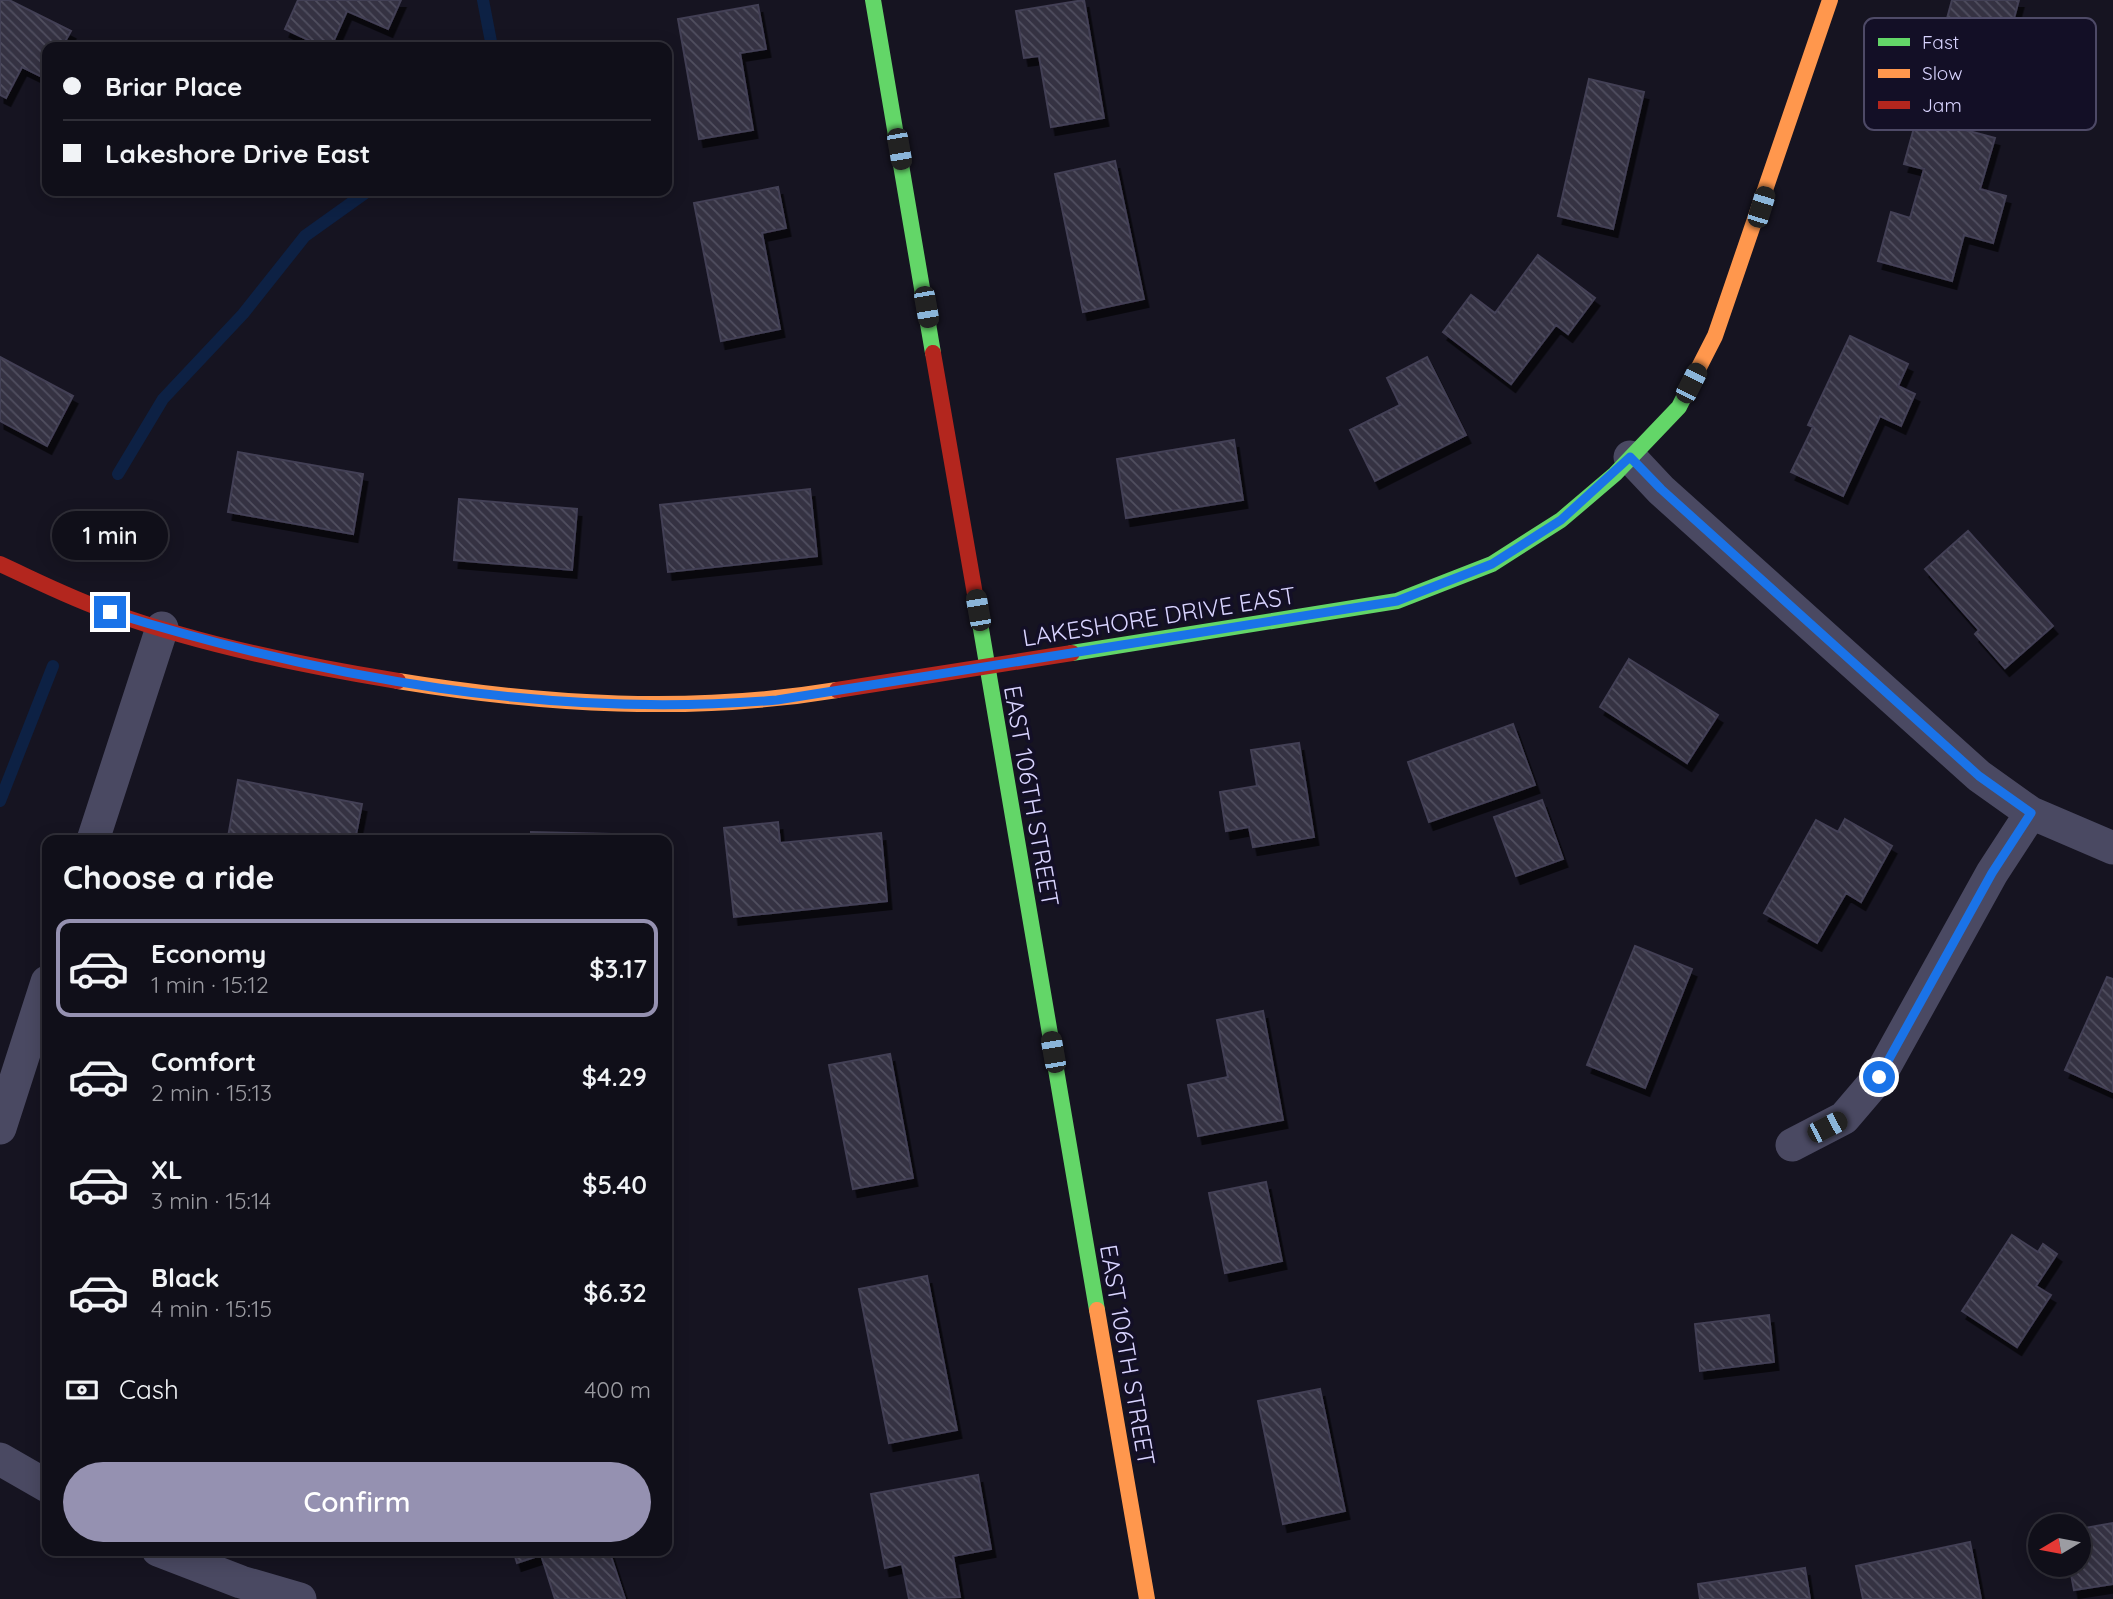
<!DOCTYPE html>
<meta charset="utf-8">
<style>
body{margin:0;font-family:Quicksand,sans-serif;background:#191822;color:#f1f3f6;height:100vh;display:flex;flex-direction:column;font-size:26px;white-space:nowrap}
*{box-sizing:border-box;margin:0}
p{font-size:23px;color:#9c9ca2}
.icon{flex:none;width:38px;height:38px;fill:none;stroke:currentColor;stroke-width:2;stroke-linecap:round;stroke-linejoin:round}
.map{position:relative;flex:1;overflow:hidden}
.details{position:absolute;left:42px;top:835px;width:630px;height:721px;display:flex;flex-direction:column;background:#100f19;border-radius:14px;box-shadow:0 4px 18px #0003,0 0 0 2px #302f38}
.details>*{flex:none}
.banner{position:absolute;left:42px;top:42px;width:630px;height:154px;border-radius:14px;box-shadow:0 4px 18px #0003,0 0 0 2px #302f38;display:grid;align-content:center;height:154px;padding:0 21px;background:#100f19}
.needle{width:46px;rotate:260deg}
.fabs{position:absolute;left:2028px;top:1514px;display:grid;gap:14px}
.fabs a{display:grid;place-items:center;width:63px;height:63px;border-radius:50%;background:#100f19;box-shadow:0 4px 18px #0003,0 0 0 2px #302f38;font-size:35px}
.end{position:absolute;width:32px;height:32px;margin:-16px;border:9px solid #1a73e8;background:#fff;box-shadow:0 0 0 4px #fff}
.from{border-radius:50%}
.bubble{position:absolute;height:49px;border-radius:24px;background:#100f19;box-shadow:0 4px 18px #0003,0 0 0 2px #302f38;font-size:23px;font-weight:600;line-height:49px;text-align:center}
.car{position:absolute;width:21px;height:42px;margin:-21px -10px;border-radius:9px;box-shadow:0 0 5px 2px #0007;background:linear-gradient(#222 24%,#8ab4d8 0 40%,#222 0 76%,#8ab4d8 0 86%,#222 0)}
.banner b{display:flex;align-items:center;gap:24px;height:66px;font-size:26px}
.banner b+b{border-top:2px solid #302f38}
.banner i{width:18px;height:18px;background:#f1f3f6}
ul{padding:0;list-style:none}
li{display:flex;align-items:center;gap:21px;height:98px;margin:0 14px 10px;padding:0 7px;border:4px solid transparent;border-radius:14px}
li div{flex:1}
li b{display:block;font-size:26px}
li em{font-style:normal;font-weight:600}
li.active{border-color:#9591b1}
li>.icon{width:63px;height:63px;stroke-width:1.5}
h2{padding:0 21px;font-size:32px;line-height:84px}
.pay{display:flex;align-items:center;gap:18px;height:77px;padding:0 21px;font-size:26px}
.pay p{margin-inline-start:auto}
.action{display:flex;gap:14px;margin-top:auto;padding:14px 21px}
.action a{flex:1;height:80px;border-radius:42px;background:#9591b1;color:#fff;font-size:28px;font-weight:600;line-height:80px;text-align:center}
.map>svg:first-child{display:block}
</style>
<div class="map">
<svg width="2113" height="1599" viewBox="0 0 2113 1599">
<defs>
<pattern id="building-back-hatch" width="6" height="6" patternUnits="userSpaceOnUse" patternTransform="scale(1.75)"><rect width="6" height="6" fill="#343243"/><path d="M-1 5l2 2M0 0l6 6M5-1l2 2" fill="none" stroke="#514f5f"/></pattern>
<filter id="shadow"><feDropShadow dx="4.5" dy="8" stdDeviation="0" flood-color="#0009"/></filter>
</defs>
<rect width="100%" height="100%" fill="#161421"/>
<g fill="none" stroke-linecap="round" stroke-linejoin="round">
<path stroke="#0d2144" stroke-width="12" d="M483,0L492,47
M118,474L163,399L243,314L305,236L368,191
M0,801L53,666"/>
</g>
<path fill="url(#building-back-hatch)" stroke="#433f54" stroke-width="2" filter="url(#shadow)" d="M0,0H9L71,31L62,47H47L46,79L22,67L6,98L0,95Z
M298,0H401L388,29L347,11L331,47H323L285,29Z
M1084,0L1104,118L1051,127L1039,56L1024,58L1016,11Z
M1952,0H2019L1991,102L1938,87L1951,39L1942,37Z
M758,5L766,49L740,53L753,130L699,139L678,19Z
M1589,79L1644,92L1613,229L1558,216Z
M1917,117L1995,138L1980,189L2006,196L1993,243L1964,235L1952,281L1878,261L1891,212L1910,218L1924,169L1904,164Z
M1115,161L1144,299L1083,312L1055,174Z
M778,187L786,228L762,233L780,329L721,341L694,203Z
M1538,255L1595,298L1568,334L1556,325L1511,384L1443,332L1471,295L1495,313Z
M1850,336L1908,364L1898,386L1915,394L1901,426L1880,416L1843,496L1791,472L1813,427L1808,425Z
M0,357L73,396L47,446L0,421Z
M1427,357L1466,435L1375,481L1350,430L1400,405L1387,378Z
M1234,440L1243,500L1126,518L1117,459Z
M238,452L363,474L353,534L228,512Z
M810,489L817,556L668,572L660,505Z
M459,499L577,509L572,570L454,560Z
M1968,531L2053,626L2005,668L1975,634L1979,630L1925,569Z
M1629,659L1718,715L1687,763L1600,707Z
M1513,724L1535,785L1429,822L1408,762Z
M1299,743L1314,837L1253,847L1249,827L1226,831L1220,792L1257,786L1251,750Z
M238,780L362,804L355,840L228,837Z
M1542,800L1563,859L1516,876L1494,817Z
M1845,819L1892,846L1861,902L1846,893L1817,943L1764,913L1816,820L1838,832Z
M778,822L780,843L881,833L887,901L734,917L724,828Z
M531,832L652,835V840H531Z
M1635,946L1692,969L1645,1088L1587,1065Z
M2107,977L2113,979V1092L2065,1070Z
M1263,1011L1283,1120L1198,1136L1188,1085L1228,1077L1217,1020Z
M890,1054L913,1178L853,1189L829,1065Z
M1266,1182L1282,1261L1225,1273L1209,1193Z
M2012,1235L2038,1252L2043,1244L2057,1254L2036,1286L2051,1295L2017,1347L1962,1311Z
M927,1276L957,1430L889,1443L859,1289Z
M1769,1315L1774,1362L1700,1371L1695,1324Z
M1320,1389L1345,1511L1283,1524L1258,1401Z
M978,1475L991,1549L953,1556L960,1597L909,1599L902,1564L885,1568L871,1494Z
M2113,1523V1584L2074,1590L2069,1564H2079V1529Z
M1970,1542L1981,1599H1863L1856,1566Z
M513,1550H609L625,1599H555L541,1555L517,1563Z
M1805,1568L1810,1599H1700L1698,1584Z"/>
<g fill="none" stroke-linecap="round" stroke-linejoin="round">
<path stroke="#4a4962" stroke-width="33" d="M1630,457L1661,490L1979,776L2031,813L2113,848
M93,840L162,628
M0,1128L47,982
M1792,1145L1844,1118L1879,1077L1992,873L2031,813
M0,1459L47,1486
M158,1550L241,1582L300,1599"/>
<path stroke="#63d668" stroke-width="16" d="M873,0L933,353
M980,623L1097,1310
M1072,653L1397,601L1492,564L1561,520L1615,474L1679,407L1693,379"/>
<path stroke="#ff974d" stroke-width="16" d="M1693,379L1715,336L1830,0
M398,681C544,705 692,714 837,690
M1097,1310L1147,1599"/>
<path stroke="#b3261e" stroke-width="16" d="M933,353L980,623
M0,564C37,581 74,600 113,613C202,645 305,666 398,681
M837,690L1072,653"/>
</g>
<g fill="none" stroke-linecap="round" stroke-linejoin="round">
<path stroke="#1a73e8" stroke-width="9" d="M110,612C326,679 551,719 777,700L1397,601L1492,564L1561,520L1630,457L1661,489L1979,776L2031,813L1992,873L1879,1077"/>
</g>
<g text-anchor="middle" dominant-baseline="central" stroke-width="7" stroke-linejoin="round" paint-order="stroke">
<g font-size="24" fill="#d9d4ff" stroke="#130f26">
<text transform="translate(1159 616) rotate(-9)">LAKESHORE DRIVE EAST</text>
<text transform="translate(1032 796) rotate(80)">EAST 106TH STREET</text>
<text transform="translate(1128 1355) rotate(80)">EAST 106TH STREET</text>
</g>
</g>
<rect x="1864" y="18" width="232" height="112" rx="10" fill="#130f26" stroke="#4e4a67" stroke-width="2"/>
<rect x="1878" y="38" width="32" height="8" fill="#63d668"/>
<rect x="1878" y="69" width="32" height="9" fill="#ff974d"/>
<rect x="1878" y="101" width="32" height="8" fill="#b3261e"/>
<g font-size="19" fill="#d9d4ff">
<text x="1922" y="49">Fast</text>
<text x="1922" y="80">Slow</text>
<text x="1922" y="112">Jam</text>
</g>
</svg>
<div class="fabs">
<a><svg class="needle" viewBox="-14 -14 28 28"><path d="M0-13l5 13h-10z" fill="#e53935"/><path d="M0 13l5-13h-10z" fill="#9c9ca2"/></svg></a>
</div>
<i class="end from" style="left:1879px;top:1077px"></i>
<i class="end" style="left:110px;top:612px"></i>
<div class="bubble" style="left:52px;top:511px;width:116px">1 min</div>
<i class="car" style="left:899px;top:149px;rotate:170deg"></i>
<i class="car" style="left:1761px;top:207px;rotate:17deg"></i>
<i class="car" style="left:926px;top:307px;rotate:170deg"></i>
<i class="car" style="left:1691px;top:383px;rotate:27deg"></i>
<i class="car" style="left:978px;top:610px;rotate:350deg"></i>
<i class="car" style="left:1053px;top:1052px;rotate:350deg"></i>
<i class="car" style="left:1827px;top:1127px;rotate:63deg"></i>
<div class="banner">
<b><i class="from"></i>Briar Place</b>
<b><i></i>Lakeshore Drive East</b>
</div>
<section class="details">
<h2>Choose a ride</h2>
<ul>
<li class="active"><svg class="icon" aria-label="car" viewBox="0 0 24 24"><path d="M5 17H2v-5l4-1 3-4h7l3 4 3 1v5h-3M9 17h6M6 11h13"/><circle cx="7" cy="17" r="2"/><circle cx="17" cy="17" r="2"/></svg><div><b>Economy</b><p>1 min · 15:12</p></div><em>$3.17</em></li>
<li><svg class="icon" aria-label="car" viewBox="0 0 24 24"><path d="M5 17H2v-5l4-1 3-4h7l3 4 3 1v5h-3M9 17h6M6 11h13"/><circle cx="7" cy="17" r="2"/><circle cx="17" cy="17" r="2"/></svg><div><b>Comfort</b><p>2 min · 15:13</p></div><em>$4.29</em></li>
<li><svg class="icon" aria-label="car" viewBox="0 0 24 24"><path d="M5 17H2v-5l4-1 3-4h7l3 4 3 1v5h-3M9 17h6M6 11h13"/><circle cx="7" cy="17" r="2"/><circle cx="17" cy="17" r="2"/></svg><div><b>XL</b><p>3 min · 15:14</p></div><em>$5.40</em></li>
<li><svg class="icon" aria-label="car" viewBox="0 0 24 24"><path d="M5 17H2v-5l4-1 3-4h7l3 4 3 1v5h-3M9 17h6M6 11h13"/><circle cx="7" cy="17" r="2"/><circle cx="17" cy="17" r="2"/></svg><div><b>Black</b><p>4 min · 15:15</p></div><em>$6.32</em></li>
</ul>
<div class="pay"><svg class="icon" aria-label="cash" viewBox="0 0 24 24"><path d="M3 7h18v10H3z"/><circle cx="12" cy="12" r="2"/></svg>Cash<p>400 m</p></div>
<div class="action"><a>Confirm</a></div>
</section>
</div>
